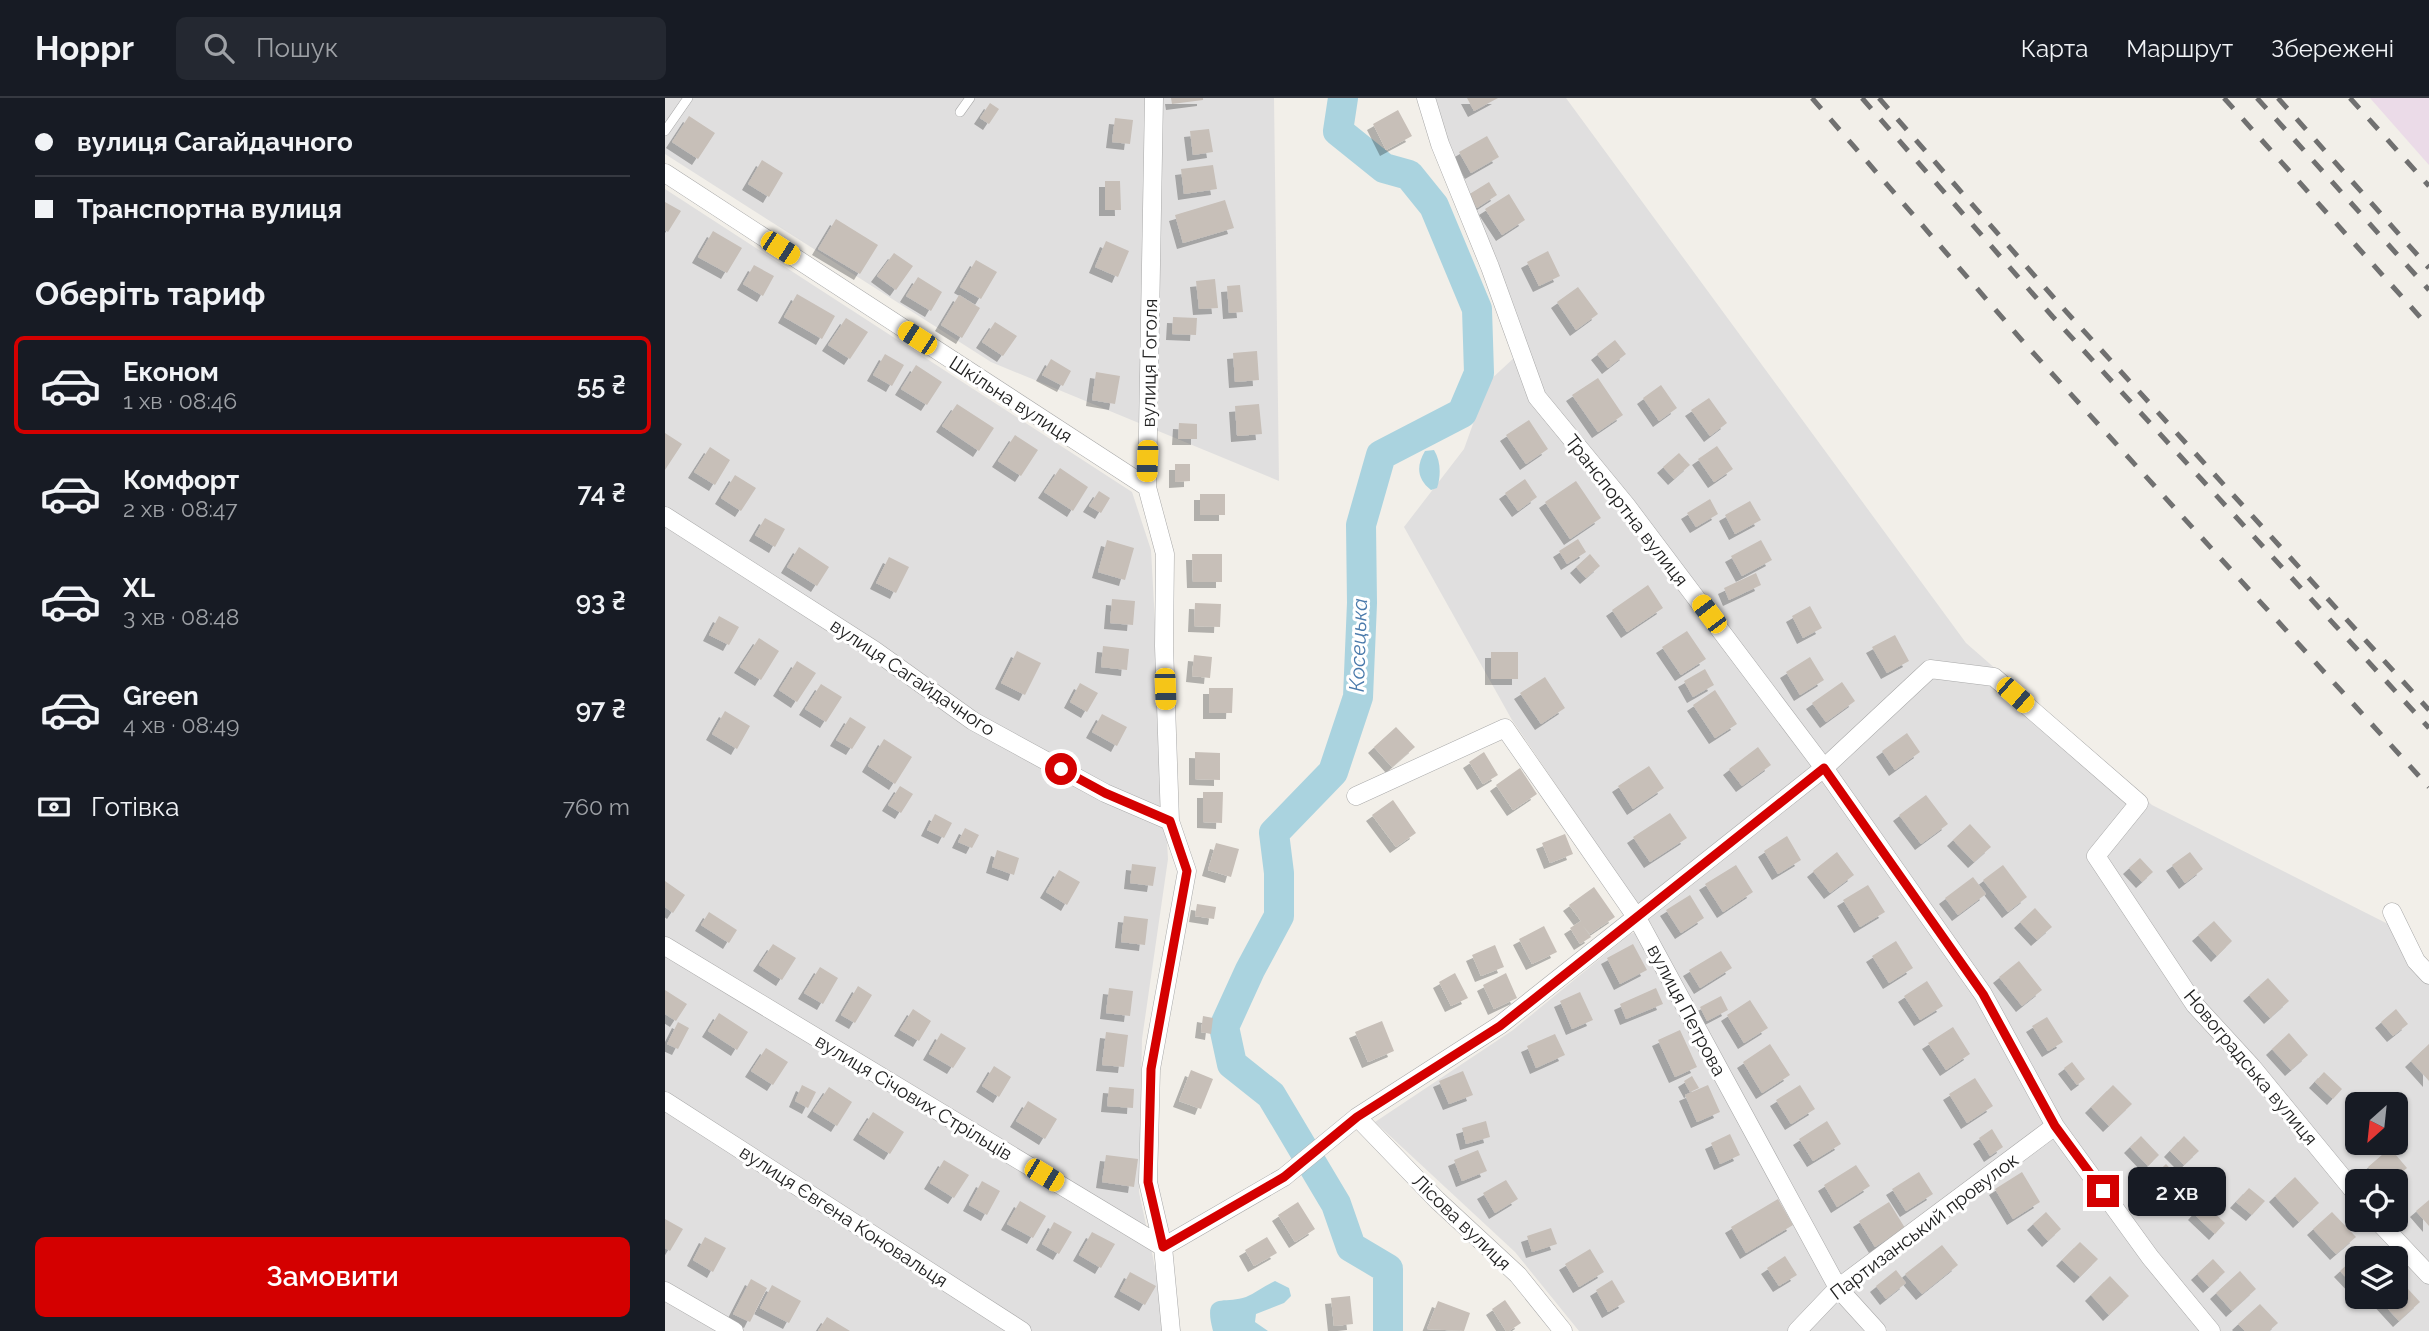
<!DOCTYPE html>
<html lang="uk">
<meta charset="utf-8">
<style>
body{margin:0;font-family:Raleway,sans-serif;background:#242831;color:#f1f3f6;height:100vh;display:flex;flex-direction:column;font-size:26px;white-space:nowrap}
*{box-sizing:border-box;margin:0}
p{font-size:23px;color:#9ea1a6}
.icon{flex:none;width:38px;height:38px;fill:none;stroke:currentColor;stroke-width:2;stroke-linecap:round;stroke-linejoin:round}
.map{position:relative;flex:1;overflow:hidden}
.drawer{display:flex;flex-direction:column;background:#171b24;width:665px}
.drawer>*{flex:none}
.top-card{display:grid;align-content:center;height:154px;padding:0 35px;background:#171b24}
.needle{width:46px;rotate:207deg}
.buttons{position:absolute;left:1680px;top:994px;display:grid;gap:14px}
.buttons a{display:grid;place-items:center;width:63px;height:63px;border-radius:10px;background:#171b24;box-shadow:0 2px 5px #0004;font-size:35px}
.end{position:absolute;width:32px;height:32px;margin:-16px;border:9px solid #d40000;background:#fff;box-shadow:0 0 0 4px #fff}
.from{border-radius:50%}
.bubble{position:absolute;height:49px;border-radius:10px;background:#171b24;box-shadow:0 2px 5px #0004;font-size:23px;font-weight:600;line-height:49px;text-align:center}
.car{position:absolute;width:21px;height:42px;margin:-21px -10px;border-radius:9px;box-shadow:0 0 5px 2px #0007;background:linear-gradient(#f5c518 24%,#345 0 40%,#f5c518 0 76%,#345 0 86%,#f5c518 0)}
.top-card b{display:flex;align-items:center;gap:24px;height:66px;font-size:26px}
.top-card b+b{border-top:2px solid #363941}
.top-card i{width:18px;height:18px;background:#f1f3f6}
ul{padding:0;list-style:none}
li{display:flex;align-items:center;gap:21px;height:98px;margin:0 14px 10px;padding:0 21px;border:4px solid transparent;border-radius:10px}
li div{flex:1}
li b{display:block;font-size:26px}
li em{font-style:normal;font-weight:600}
li.active{border-color:#d40000}
li>.icon{width:63px;height:63px;stroke-width:1.5}
h2{padding:0 35px;font-size:32px;line-height:84px}
.pay{display:flex;align-items:center;gap:18px;height:77px;padding:0 35px;font-size:26px}
.pay p{margin-inline-start:auto}
.action{display:flex;gap:14px;margin-top:auto;padding:14px 35px}
.action a{flex:1;height:80px;border-radius:10px;background:#d40000;color:#fff;font-size:28px;font-weight:600;line-height:80px;text-align:center}
header{display:flex;align-items:center;gap:42px;box-sizing:border-box;height:98px;padding:0 35px;background:#171b24;border-bottom:2px solid #363941}
header strong{font-size:33px}
nav{display:flex;gap:38px;margin-inline-start:auto;font-size:24px}
.search{width:490px;height:63px;background:#242831;display:flex;align-items:center;gap:18px;box-sizing:border-box;padding:0 24px;border-radius:10px;color:#9ea1a6;font-size:26px}
main{display:flex;flex:1;min-height:0}
.map>svg:first-child{display:block}
</style>
<header>
<strong>Hoppr</strong>
<div class="search"><svg class="icon" aria-label="search" viewBox="0 0 24 24"><circle cx="10" cy="10" r="6"/><path d="M15 15l6 6"/></svg>Пошук</div>
<nav><a>Карта</a><a>Маршрут</a><a>Збережені</a></nav>
</header>
<main>
<section class="drawer">
<div class="top-card">
<b><i class="from"></i>вулиця Сагайдачного</b>
<b><i></i>Транспортна вулиця</b>
</div>
<h2>Оберіть тариф</h2>
<ul>
<li class="active"><svg class="icon" aria-label="car" viewBox="0 0 24 24"><path d="M5 17H2v-5l4-1 3-4h7l3 4 3 1v5h-3M9 17h6M6 11h13"/><circle cx="7" cy="17" r="2"/><circle cx="17" cy="17" r="2"/></svg><div><b>Економ</b><p>1 хв · 08:46</p></div><em>55 ₴</em></li>
<li><svg class="icon" aria-label="car" viewBox="0 0 24 24"><path d="M5 17H2v-5l4-1 3-4h7l3 4 3 1v5h-3M9 17h6M6 11h13"/><circle cx="7" cy="17" r="2"/><circle cx="17" cy="17" r="2"/></svg><div><b>Комфорт</b><p>2 хв · 08:47</p></div><em>74 ₴</em></li>
<li><svg class="icon" aria-label="car" viewBox="0 0 24 24"><path d="M5 17H2v-5l4-1 3-4h7l3 4 3 1v5h-3M9 17h6M6 11h13"/><circle cx="7" cy="17" r="2"/><circle cx="17" cy="17" r="2"/></svg><div><b>XL</b><p>3 хв · 08:48</p></div><em>93 ₴</em></li>
<li><svg class="icon" aria-label="car" viewBox="0 0 24 24"><path d="M5 17H2v-5l4-1 3-4h7l3 4 3 1v5h-3M9 17h6M6 11h13"/><circle cx="7" cy="17" r="2"/><circle cx="17" cy="17" r="2"/></svg><div><b>Green</b><p>4 хв · 08:49</p></div><em>97 ₴</em></li>
</ul>
<div class="pay"><svg class="icon" aria-label="cash" viewBox="0 0 24 24"><path d="M3 7h18v10H3z"/><circle cx="12" cy="12" r="2"/></svg>Готівка<p>760 m</p></div>
<div class="action"><a>Замовити</a></div>
</section>
<div class="map">
<svg width="1764" height="1233" viewBox="0 0 1764 1233">
<defs>
<filter id="shadow"><feDropShadow dx="-6" dy="6" stdDeviation="0" flood-color="#0004"/></filter>
</defs>
<rect width="100%" height="100%" fill="#f2efe9"/>
<path fill="#e0dfdf" fill-rule="evenodd" d="M0,0H609L614,383L326,264L0,56Z
M768,0H901L1301,545L1487,707L1723,826L1764,886V1233H914L850,1154L710,1024L848,932L965,836L988,829L847,622L739,429L799,351L823,284L863,247L794,84ZM1692,1006H1731V1045H1692ZM1692,1083H1731V1122H1692ZM1692,1160H1731V1199H1692Z
M0,91L467,394L486,452L503,761L477,941L474,1094L493,1183L498,1233H0Z"/>
<path fill="#ebdbe8" d="M1705,0H1764V67Z"/>
<path fill="#aad3df" d="M769,352C776,363 776,378 772,390L766,392C752,381 751,368 760,353Z
M610,1183L624,1190L626,1198L619,1205L591,1216L590,1224L603,1233H548C537,1192 559,1207 581,1199C590,1195 601,1187 610,1183Z"/>
<g fill="none" stroke-linecap="round" stroke-linejoin="round">
<path stroke="#aad3df" stroke-width="30" d="M678,0L673,33L719,70L744,77L769,108L812,211L814,275L797,315L716,357L696,427L697,505L693,599L668,674L609,735L614,775V818L585,872L559,929L567,966L606,997L671,1106L686,1149L723,1171V1233"/>
</g>
<path fill="#c7bfb8" filter="url(#shadow)" d="M506,0H538V2L507,6Z
M802,0H833L809,13Z
M325,5L334,11L324,26L315,20Z
M733,12L747,38L721,52L708,26Z
M24,18L50,35L33,61L7,44Z
M450,20L468,22L465,46L447,44Z
M544,31L548,54L528,57L525,33Z
M822,38L834,59L806,75L794,54Z
M97,62L118,75L104,99L83,86Z
M548,67L552,91L519,96L516,71Z
M440,83H455L456,112H440Z
M824,84L832,97L812,110L803,97Z
M844,96L860,122L837,137L820,111Z
M560,102L569,130L518,145L510,117Z
M0,104L16,113L3,134L0,132Z
M171,121L213,147L195,176L153,151Z
M48,133L77,150L62,175L33,159Z
M441,143L464,153L453,179L430,169Z
M883,153L895,178L874,188L862,164Z
M229,155L248,168L231,192L212,178Z
M311,162L332,174L316,201L295,189Z
M89,167L109,178L98,198L78,186Z
M253,179L277,194L266,213L241,198Z
M550,181L553,210L534,211L531,183Z
M575,187L578,214L564,215L562,188Z
M913,189L933,216L911,232L892,204Z
M132,196L170,218L157,241L119,219Z
M294,197L315,210L297,240L276,227Z
M508,219L532,220L531,237L507,236Z
M181,220L203,234L185,261L163,247Z
M330,224L352,238L338,258L317,244Z
M950,242L961,256L943,270L932,256Z
M592,253L594,282L570,284L568,255Z
M220,256L239,267L227,288L208,277Z
M386,261L406,273L398,288L377,277Z
M251,267L277,284L262,307L236,291Z
M431,274L455,278L450,306L427,302Z
M933,280L958,317L933,334L907,297Z
M996,287L1012,310L994,323L978,300Z
M1044,300L1062,325L1045,338L1026,312Z
M292,306L329,330L314,353L277,328Z
M594,306L597,336L572,338L570,308Z
M864,322L883,351L861,366L841,337Z
M514,325L532,326V341H513Z
M0,335L17,346L0,372Z
M350,337L373,352L356,378L333,363Z
M1052,348L1068,371L1049,384L1033,361Z
M45,349L65,362L50,387L29,374Z
M1014,355L1025,367L1009,381L998,369Z
M510,366H525V383L510,384Z
M395,370L423,389L408,413L379,394Z
M70,377L91,390L76,413L56,400Z
M860,381L872,399L853,413L840,395Z
M911,383L936,420L905,441L880,404Z
M434,393L445,400L436,415L424,408Z
M535,396H560V417H535Z
M1045,401L1053,416L1031,429L1022,415Z
M1085,403L1096,422L1070,436L1060,417Z
M100,420L120,431L110,449L90,437Z
M913,441L921,454L902,466L894,453Z
M442,442L469,450L460,482L433,474Z
M1096,442L1107,462L1077,478L1066,458Z
M134,449L164,469L152,488L122,469Z
M527,456H557V484H528Z
M925,456L935,468L921,480L911,469Z
M224,459L244,469L231,495L211,485Z
M1091,475L1096,487L1064,502L1059,490Z
M983,487L998,510L962,534L947,512Z
M447,501L470,503L468,527L445,525Z
M530,505L556,506L555,529L529,528Z
M1145,508L1157,530L1138,540L1127,518Z
M54,518L74,529L64,547L44,537Z
M1022,533L1041,561L1016,577L997,549Z
M1230,537L1244,563L1222,575L1207,549Z
M94,540L114,553L96,582L75,569Z
M438,548L464,551L462,572L436,569Z
M352,553L376,565L360,597L336,585Z
M826,554H853V581H826Z
M529,557L547,559L545,580L527,578Z
M1145,559L1159,582L1135,597L1121,574Z
M132,563L151,575L132,604L114,592Z
M1040,571L1049,587L1028,599L1019,583Z
M880,579L900,610L876,626L855,595Z
M1177,584L1190,603L1161,624L1147,605Z
M415,585L433,595L422,614L405,604Z
M156,586L177,599L161,624L140,611Z
M544,590H568L567,615H544Z
M1050,592L1072,626L1050,640L1028,607Z
M60,613L85,628L72,651L47,636Z
M437,616L462,629L452,648L427,634Z
M185,619L201,629L187,651L171,642Z
M731,629L750,649L727,669L709,649Z
M1242,635L1255,654L1230,672L1217,653Z
M219,641L247,659L230,686L203,668Z
M1093,649L1106,667L1077,688L1064,671Z
M530,654L555,655V682L530,681Z
M819,654L833,677L818,686L804,664Z
M984,668L999,690L968,711L953,688Z
M855,670L872,696L848,712L831,687Z
M235,688L248,696L236,715L223,707Z
M538,694H558L557,725L538,724Z
M1261,697L1283,726L1256,746L1234,717Z
M728,702L751,735L731,749L707,717Z
M1005,715L1022,740L985,764L968,739Z
M270,716L287,725L279,740L262,732Z
M1305,726L1326,749L1309,764L1288,742Z
M300,730L314,737L307,750L293,744Z
M900,736L908,756L885,765L877,745Z
M1122,738L1136,762L1113,776L1099,753Z
M551,745L574,751L566,779L543,772Z
M332,752L354,760L349,777L327,769Z
M1172,754L1189,777L1165,795L1148,773Z
M1525,754L1538,771L1520,785L1507,767Z
M1475,760L1488,774L1477,784L1464,770Z
M467,766L491,769L488,788L465,785Z
M1071,767L1088,794L1058,814L1040,786Z
M1338,767L1362,799L1343,814L1318,782Z
M394,772L415,784L402,807L381,794Z
M1308,779L1321,796L1293,817L1280,800Z
M0,783L20,797L8,815L0,809Z
M1203,787L1220,814L1195,829L1178,802Z
M929,789L950,819L925,836L918,828L926,839L915,846L905,830L916,823L904,807Z
M1025,797L1039,820L1016,835L1001,812Z
M532,806L551,809L549,821L530,818Z
M1370,810L1387,829L1372,842L1355,824Z
M44,814L72,832L64,845L36,827Z
M459,818L483,821L480,847L456,844Z
M1549,823L1567,843L1552,858L1533,837Z
M879,828L892,854L867,866L854,841Z
M1231,843L1248,870L1224,885L1207,858Z
M108,846L131,860L117,882L94,867Z
M968,846L982,872L955,886L942,860Z
M830,847L839,869L816,878L807,857Z
M1056,853L1067,870L1035,890L1024,872Z
M1354,863L1377,892L1357,908L1334,879Z
M155,869L173,880L158,906L139,895Z
M790,875L803,900L786,908L774,884Z
M841,875L852,900L829,911L818,887Z
M1603,880L1624,903L1605,920L1584,897Z
M1262,883L1278,908L1255,922L1239,898Z
M193,888L207,897L190,925L176,917Z
M444,890L468,893L465,918L441,915Z
M991,890L998,906L961,921L955,906Z
M0,892L22,906L11,923L0,916Z
M915,894L928,922L907,931L895,903Z
M1056,898L1063,912L1042,923L1035,909Z
M1085,902L1103,930L1079,945L1062,917Z
M248,911L266,923L254,943L235,932Z
M1731,911L1743,926L1728,938L1716,924Z
M54,915L83,934L72,952L43,933Z
M538,918L548,920L546,936L536,934Z
M1382,919L1398,944L1383,953L1367,928Z
M717,923L729,953L703,964L690,934Z
M13,924L24,930L13,951L2,946Z
M1288,929L1305,956L1281,972L1263,945Z
M1015,932L1032,969L1010,979L993,942Z
M441,934L463,937L459,969L437,967Z
M276,935L301,950L288,970L264,956Z
M1624,935L1643,957L1626,972L1607,951Z
M890,936L900,957L871,970L862,948Z
M1105,946L1125,977L1097,995L1078,964Z
M1764,946V983L1746,963Z
M101,950L123,964L108,987L86,973Z
M1407,964L1420,981L1412,987L1399,970Z
M329,968L346,979L334,999L317,988Z
M526,972L548,981L536,1011L514,1003Z
M798,973L808,997L784,1006L774,983Z
M1659,974L1677,991L1668,1001L1650,984Z
M1027,978L1034,990L1025,994L1019,983Z
M1310,980L1328,1008L1302,1025L1284,996Z
M137,987L151,994L143,1010L130,1003Z
M1043,987L1055,1014L1032,1024L1020,997Z
M1135,987L1150,1011L1126,1026L1111,1002Z
M1448,987L1467,1006L1444,1028L1426,1009Z
M164,989L187,1004L172,1028L148,1013Z
M444,989L469,991L468,1010L442,1008Z
M363,1003L392,1021L380,1041L351,1023Z
M208,1014L239,1034L225,1056L194,1036Z
M821,1023L825,1039L801,1046L797,1030Z
M1162,1023L1176,1046L1148,1063L1134,1041Z
M1327,1031L1338,1049L1325,1058L1314,1040Z
M1065,1036L1075,1057L1055,1066L1046,1045Z
M1476,1038L1494,1057L1483,1068L1465,1049Z
M1519,1038L1534,1053L1519,1067L1505,1053Z
M1725,1050L1742,1070L1726,1083H1715L1703,1069Z
M813,1052L822,1073L797,1083L789,1062Z
M441,1057L473,1061L469,1089L437,1084Z
M279,1062L304,1077L289,1100L265,1085Z
M1501,1066L1529,1096L1516,1108L1504,1096L1492,1108L1475,1091Z
M1191,1067L1205,1088L1172,1109L1159,1087Z
M1254,1074L1268,1096L1241,1113L1227,1091Z
M1357,1074L1375,1104L1348,1121L1330,1091Z
M1630,1079L1654,1105L1634,1124L1610,1098Z
M841,1082L853,1101L830,1115L818,1095Z
M317,1083L335,1093L322,1117L304,1107Z
M1584,1090L1600,1103L1587,1117L1571,1104Z
M1113,1101L1128,1127L1081,1155L1066,1129Z
M1764,1102V1128L1751,1113Z
M355,1103L381,1118L368,1140L342,1126Z
M633,1104L650,1131L630,1144L613,1117Z
M1224,1104L1240,1130L1210,1149L1194,1123Z
M1539,1105L1560,1125L1550,1136L1529,1116Z
M1381,1114L1396,1131L1383,1143L1368,1126Z
M1667,1114L1691,1139L1671,1156L1648,1131Z
M0,1121L18,1131L5,1153L0,1150Z
M389,1124L407,1134L394,1156L377,1146Z
M886,1130L892,1146L867,1154L862,1138Z
M427,1134L450,1146L436,1170L414,1157Z
M40,1139L61,1150L48,1174L28,1162Z
M602,1139L612,1155L589,1168L580,1152Z
M1415,1144L1433,1161L1415,1179L1397,1162Z
M1277,1147L1293,1167L1257,1196L1240,1176Z
M1700,1150L1709,1160H1692V1191L1675,1173Z
M925,1151L939,1174L914,1189L900,1166Z
M1120,1158L1132,1177L1114,1188L1102,1170Z
M1548,1161L1560,1174L1544,1189L1532,1176Z
M1231,1172L1241,1185L1221,1201L1211,1188Z
M1575,1173L1591,1191L1567,1213L1551,1195Z
M465,1174L491,1188L480,1207L455,1193Z
M1445,1178L1464,1198L1444,1217L1426,1197Z
M1733,1180L1755,1204L1734,1223L1712,1199H1731V1181Z
M86,1181L102,1190L85,1224L68,1216Z
M947,1182L960,1204L943,1214L931,1192Z
M107,1187L136,1203L124,1225L95,1210Z
M685,1198L688,1226L669,1228L666,1200Z
M840,1202L856,1225L844,1233H841L827,1211Z
M773,1203L805,1215L799,1233L762,1231Z
M1595,1206L1613,1225L1604,1233H1580L1573,1226Z
M162,1219L185,1233H153Z"/>
<g fill="none" stroke-linecap="round" stroke-linejoin="round">
<defs>
<path id="lane" d="M295,14L305,0
M0,33L23,0"/>
<path id="street" d="M489,0L482,389L500,456L499,548L505,723L522,773L486,971L483,1084L498,1149L506,1233
M761,0L775,46L825,169L872,299L961,407L1159,670L1318,896L1390,1028L1485,1159L1546,1233
M0,75L482,389
M0,418L209,552L308,623L440,695L505,723
M691,698L840,630L972,820L1173,1190L1212,1233
M1727,814L1751,863L1764,877
M0,848L498,1149L619,1079L692,1019L835,927L1159,670L1265,571L1329,579L1474,705L1431,758L1530,907L1587,969L1692,1097
M0,1003L357,1233
M692,1019L772,1102L853,1177L898,1233
M1712,1122L1764,1177
M0,1193L69,1233
M1132,1233L1173,1190L1390,1028"/>
</defs>
<use href="#lane" stroke="#a9a9a9" stroke-width="10"/>
<use href="#street" stroke="#a9a9a9" stroke-width="19"/>
<use href="#lane" stroke="#fff" stroke-width="9"/>
<use href="#street" stroke="#fff" stroke-width="18"/>
<path stroke="#707070" stroke-width="5" stroke-dasharray="14 14" stroke-linecap="butt" d="M1147,0L1361,247L1764,689
M1197,0L1388,219L1764,630
M1214,0L1397,209L1764,612
M1559,0L1764,229
M1592,0L1764,192
M1613,0L1764,170
M1685,0L1764,88"/>
</g>
<g fill="none" stroke-linecap="round" stroke-linejoin="round">
<path stroke="#d40000" stroke-width="9" d="M396,671L440,695L505,723L522,773L486,971L483,1084L498,1149L619,1079L692,1019L835,928L1159,670L1318,896L1390,1028L1438,1093"/>
</g>
<g text-anchor="middle" dominant-baseline="central" stroke-width="6" stroke-linejoin="round" paint-order="stroke">
<g font-size="19" fill="#222" stroke="#fff">
<text transform="translate(484 265) rotate(-89)">вулиця Гоголя</text>
<text transform="translate(346 301) rotate(33)">Шкільна вулиця</text>
<text transform="translate(962 412) rotate(52)">Транспортна вулиця</text>
<text transform="translate(248 579) rotate(34)">вулиця Сагайдачного</text>
<text transform="translate(1022 912) rotate(62)">вулиця Петрова</text>
<text transform="translate(1586 969) rotate(50)">Новоградська вулиця</text>
<text transform="translate(249 999) rotate(31)">вулиця Січових Стрільців</text>
<text transform="translate(179 1118) rotate(33)">вулиця Євгена Коновальця</text>
<text transform="translate(797 1124) rotate(44)">Лісова вулиця</text>
<text transform="translate(1259 1128) rotate(-37)">Партизанський провулок</text>
</g>
<g font-size="21" font-style="italic" fill="#4a7aab" stroke="#fff">
<text transform="translate(693 547) rotate(-88)">Косецька</text>
</g>
</g>
</svg>
<div class="buttons">
<a><svg class="needle" viewBox="-14 -14 28 28"><path d="M0-13l5 13h-10z" fill="#e53935"/><path d="M0 13l5-13h-10z" fill="#9ea1a6"/></svg></a>
<a><svg class="icon" aria-label="locate" viewBox="0 0 24 24"><circle cx="12" cy="12" r="6"/><path d="M12 2v4M12 18v4M2 12h4M18 12h4"/></svg></a>
<a><svg class="icon" aria-label="layers" viewBox="0 0 24 24"><path d="M12 4l9 5-9 5-9-5zM3 14l9 5 9-5"/></svg></a>
</div>
<i class="end from" style="left:396px;top:671px"></i>
<i class="end" style="left:1438px;top:1093px"></i>
<div class="bubble" style="left:1463px;top:1069px;width:98px">2 хв</div>
<i class="car" style="left:115px;top:150px;rotate:123deg"></i>
<i class="car" style="left:252px;top:240px;rotate:303deg"></i>
<i class="car" style="left:482px;top:363px;rotate:182deg"></i>
<i class="car" style="left:1044px;top:516px;rotate:323deg"></i>
<i class="car" style="left:500px;top:591px;rotate:178deg"></i>
<i class="car" style="left:1350px;top:597px;rotate:131deg"></i>
<i class="car" style="left:379px;top:1077px;rotate:121deg"></i>
</div>
</main>
